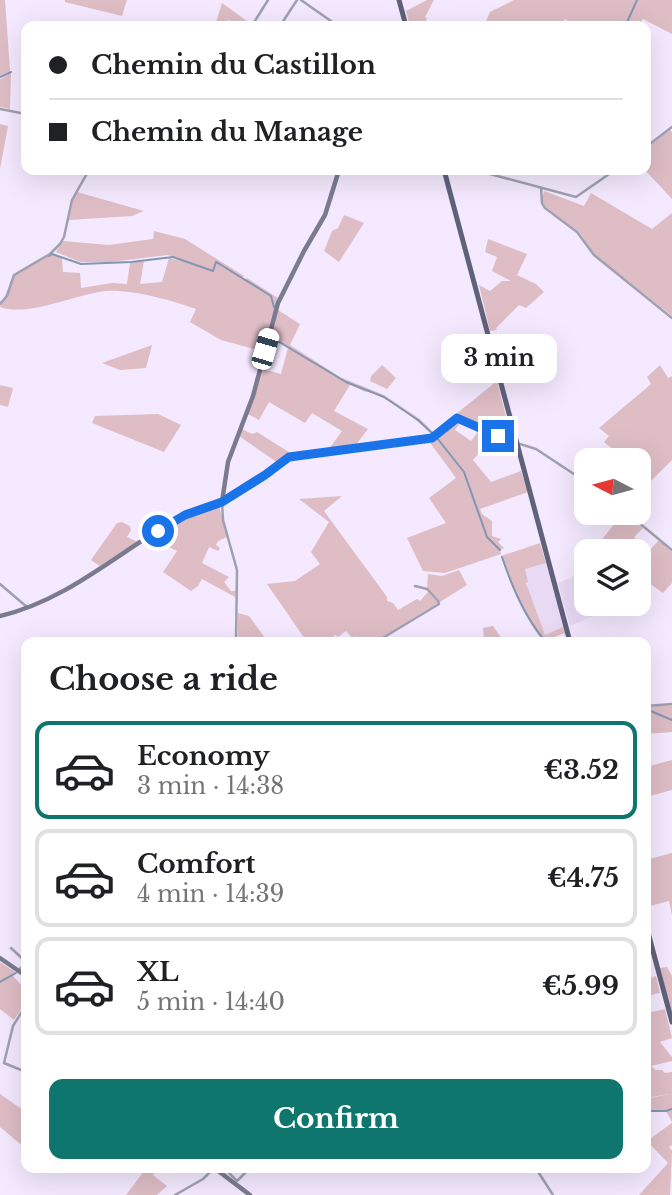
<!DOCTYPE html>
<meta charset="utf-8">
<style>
body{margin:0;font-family:"Libre Baskerville",serif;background:#f2f2f2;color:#202124;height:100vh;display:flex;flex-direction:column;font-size:26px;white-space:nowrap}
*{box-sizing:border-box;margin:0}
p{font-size:23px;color:#757577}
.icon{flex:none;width:38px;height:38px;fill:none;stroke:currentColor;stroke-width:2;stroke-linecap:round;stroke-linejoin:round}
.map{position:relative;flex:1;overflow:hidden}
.details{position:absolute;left:21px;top:637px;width:630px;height:536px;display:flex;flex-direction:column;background:#fff;border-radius:14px;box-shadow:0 7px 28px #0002}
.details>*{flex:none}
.guide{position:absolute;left:21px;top:21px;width:630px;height:154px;border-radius:14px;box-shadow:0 7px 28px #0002;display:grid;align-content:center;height:154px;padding:0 28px;background:#fff}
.needle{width:46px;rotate:276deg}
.tools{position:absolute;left:574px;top:448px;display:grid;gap:14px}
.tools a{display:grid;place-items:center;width:77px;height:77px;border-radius:14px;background:#fff;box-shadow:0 7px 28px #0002;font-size:35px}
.end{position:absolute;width:32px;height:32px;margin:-16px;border:9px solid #1a73e8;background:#fff;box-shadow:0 0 0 4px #fff}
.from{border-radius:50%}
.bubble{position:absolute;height:49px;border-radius:14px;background:#fff;box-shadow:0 7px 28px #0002;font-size:23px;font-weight:700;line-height:49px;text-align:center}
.car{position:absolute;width:21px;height:42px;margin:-21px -10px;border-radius:9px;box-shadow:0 0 5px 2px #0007;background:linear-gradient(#fff 24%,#345 0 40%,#fff 0 76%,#345 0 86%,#fff 0)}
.guide b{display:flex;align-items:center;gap:24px;height:66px;font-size:26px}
.guide b+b{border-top:2px solid #e0e0e0}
.guide i{width:18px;height:18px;background:#202124}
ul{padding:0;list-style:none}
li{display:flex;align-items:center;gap:21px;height:98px;margin:0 14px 10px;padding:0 14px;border:4px solid #e0e0e0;border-radius:14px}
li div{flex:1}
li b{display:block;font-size:26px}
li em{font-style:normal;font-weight:700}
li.selected{border-color:#0f766e}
li>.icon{width:63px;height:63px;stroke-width:1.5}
h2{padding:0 28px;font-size:32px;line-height:84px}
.button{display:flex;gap:14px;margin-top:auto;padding:14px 28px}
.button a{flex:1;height:80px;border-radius:14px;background:#0f766e;color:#fff;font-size:28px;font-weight:700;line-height:80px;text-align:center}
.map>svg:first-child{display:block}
</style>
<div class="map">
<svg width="672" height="1195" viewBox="0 0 672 1195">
<rect width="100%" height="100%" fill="#f4e9fe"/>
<path fill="#e9daf6" d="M546,563L563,627L545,635L528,590L525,569Z
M586,571V604H606L608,610L570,626L558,583Z"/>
<path fill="#debdc5" d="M0,0H5L10,71L0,76Z
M65,0H127L122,16L65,2Z
M427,0H434L425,17L427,18L424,26H410L406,11Z
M514,0H672V34L643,19L638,26H575L565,19L560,26H484L490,12Z
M222,3L251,24L249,26L228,20L225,26H215Z
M11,73L10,109L0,107V79Z
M0,124L8,126L0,169Z
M670,130L672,132V199L645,170L646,149Z
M544,191L584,206L591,193L652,229L672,213V316L594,254L579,232L546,207L542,200Z
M77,192L144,211L132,216L69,220L72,202Z
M344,215L364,223L339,262L324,251L332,231L338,228Z
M154,231L185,239L244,276L243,278L245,279L247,278L278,298L262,351L221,340L190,322L196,309C171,300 131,289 105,291C74,295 28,317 0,307L14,275L50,254L62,258L63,272L80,273L81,288L112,283L127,284L130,263L144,261L140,284L162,282L169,258L199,265L167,255L111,262H80L56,252L63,241L109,245L153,239Z
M488,239L527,254L517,275L536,284L544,292L526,308L519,305L496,328L497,330L490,331L479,285L490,291L502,281H511L492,271L497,257L485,252Z
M278,310L300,324L290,345L340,377L384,395L420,419L435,434L433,435C414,417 394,403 370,391L366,392L350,385L334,411L368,429L355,446L329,449L342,431L312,413L305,423L269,402L259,420L248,414L262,369L281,374L288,348L270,336Z
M152,345L146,368L120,370L102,363Z
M382,365L396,378L387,389L370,381L371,376Z
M660,365L668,378L672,376V460L651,481L639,471V460H626L604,442L609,436L599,428L651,384L647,377Z
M497,381L512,440L456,414Z
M0,385L13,388L8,407L0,405Z
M158,414L181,425L164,452L92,423L95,416Z
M458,419L462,420L455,430L471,441L480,429L494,436L473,460L491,482L521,471L528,492L480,509L482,514L492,521V536L501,539L498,542L504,548L500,550L501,554L445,573L423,571L407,538L446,523L429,498L456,478L428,440L436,438Z
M242,429L252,434L257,432L292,454L278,463L239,436Z
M342,496L324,511L387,597V601L393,603L398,610L417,599L420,601L428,592L438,603L374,642H360L355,636L352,638L346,631L338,637L335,635L329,642H307L267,584L295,581L320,564L311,552L329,522L299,499Z
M219,505L227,537L218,541L216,545L220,548L218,551L209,547L202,563L229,577L224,582L231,591H236L235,597L202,579L198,586L191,591L163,572L177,551L167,546L176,529L172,524L188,515Z
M623,513L643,528L634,537L641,544L637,549L644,556L659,540L672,552V583L663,593L639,576V551H616L600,542Z
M122,522L130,526L131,530L127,537L138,542L100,566L91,560L117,523Z
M540,543L546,563L525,569L528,582L526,583L545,635L563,627L565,633L546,640L547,642H544C523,617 512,587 501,556Z
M459,570L467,585L440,602L427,589L428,574L442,576Z
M238,613L249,616L268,642H238Z
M493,626L504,642H484L483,628Z
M672,705V732L646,734V707Z
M672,760V790L646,797V767Z
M672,853V915L669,901L646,907V860Z
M0,962L15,972L13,976L26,990V1002L14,1020L0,1009Z
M667,967L672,976V1014L660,968Z
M656,976L660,993L646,996V979Z
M646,1008L647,1013L665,1009L672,1038L660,1042L672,1057V1061L651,1066L656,1070H662L665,1073L672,1072V1122L666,1111L646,1110V1099L669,1094L646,1098Z
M0,1094L26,1112V1149L0,1127Z
M672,1123V1145L669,1147L672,1151L670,1195H639L668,1163L647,1141Z
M147,1167H158L153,1175L167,1186L157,1195H126Z"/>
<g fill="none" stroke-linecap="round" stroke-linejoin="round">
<path stroke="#8296b3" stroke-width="2" d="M629,26L628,20L637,0
M22,71L26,74
M0,77L11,72
M49,256L52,254L81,264L131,262L173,257L213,271L216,262L218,263L271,296L274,307
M271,337L346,382L384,397L418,420L434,435
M437,438L464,472L487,537L500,550
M502,557C512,587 525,618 546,642
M646,709L672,720
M22,971L26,969
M0,982L16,973
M646,1111H666L672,1109"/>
<path stroke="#9fa0b0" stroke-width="2.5" d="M301,0L338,26
M256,26L253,24L268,0
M280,26L297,0
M0,109L26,114
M646,147L672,127
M475,170L576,197L615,170
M541,188L542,203L545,208L577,232L594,255L672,318
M0,304L7,296L14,275L50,254L60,244L64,237L72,200L89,170
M627,513L672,550
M0,584L27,607
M236,642L237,570L223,520L222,502L292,456L432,438L453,420L459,418L507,440L536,449L586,482
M376,642L439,604L438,601L427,589L415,586
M646,706L672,704
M11,948L26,962L18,971
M4,1063L13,1026L26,1005
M4,1063L26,1072
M223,1167L237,1181
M535,1167L553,1195
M238,1180L245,1173
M175,1195L203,1179L213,1169"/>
<path stroke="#7a7b91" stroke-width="4.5" d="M0,616C69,600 120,550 181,517C193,510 208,507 222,502L228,462L253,396L278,303L304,251L325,215L339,170
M0,958L26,976
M213,1167L250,1195"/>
<path stroke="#60617b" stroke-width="5" d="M399,0L406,26
M444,170L570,642
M646,925L672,1022"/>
</g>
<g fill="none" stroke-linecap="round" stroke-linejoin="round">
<path stroke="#1a73e8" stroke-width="9" d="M158,531L185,515L222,502L265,475L289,457L432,438L457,418L498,436"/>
</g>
</svg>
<div class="tools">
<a><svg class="needle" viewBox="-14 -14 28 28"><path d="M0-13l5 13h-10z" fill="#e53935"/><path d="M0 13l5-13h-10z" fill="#757577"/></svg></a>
<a><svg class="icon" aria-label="layers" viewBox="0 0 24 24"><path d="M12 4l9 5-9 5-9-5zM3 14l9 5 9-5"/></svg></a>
</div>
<i class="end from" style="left:158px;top:531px"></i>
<i class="end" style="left:498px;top:436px"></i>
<div class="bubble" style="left:441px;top:334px;width:116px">3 min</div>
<i class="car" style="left:265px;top:349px;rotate:16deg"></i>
<div class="guide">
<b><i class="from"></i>Chemin du Castillon</b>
<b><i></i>Chemin du Manage</b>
</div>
<section class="details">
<h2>Choose a ride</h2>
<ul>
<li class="selected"><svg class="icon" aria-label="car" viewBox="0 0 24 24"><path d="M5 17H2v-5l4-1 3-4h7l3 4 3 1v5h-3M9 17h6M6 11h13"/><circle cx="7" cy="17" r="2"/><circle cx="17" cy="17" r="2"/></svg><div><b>Economy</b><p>3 min · 14:38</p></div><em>€3.52</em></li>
<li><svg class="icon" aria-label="car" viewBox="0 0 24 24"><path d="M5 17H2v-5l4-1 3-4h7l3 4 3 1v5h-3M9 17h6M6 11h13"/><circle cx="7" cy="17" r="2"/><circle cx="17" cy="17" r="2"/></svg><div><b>Comfort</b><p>4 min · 14:39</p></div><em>€4.75</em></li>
<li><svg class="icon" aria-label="car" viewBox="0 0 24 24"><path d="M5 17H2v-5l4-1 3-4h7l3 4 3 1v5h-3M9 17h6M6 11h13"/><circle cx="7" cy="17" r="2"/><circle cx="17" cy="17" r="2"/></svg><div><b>XL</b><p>5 min · 14:40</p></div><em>€5.99</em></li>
</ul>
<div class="button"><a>Confirm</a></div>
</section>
</div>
